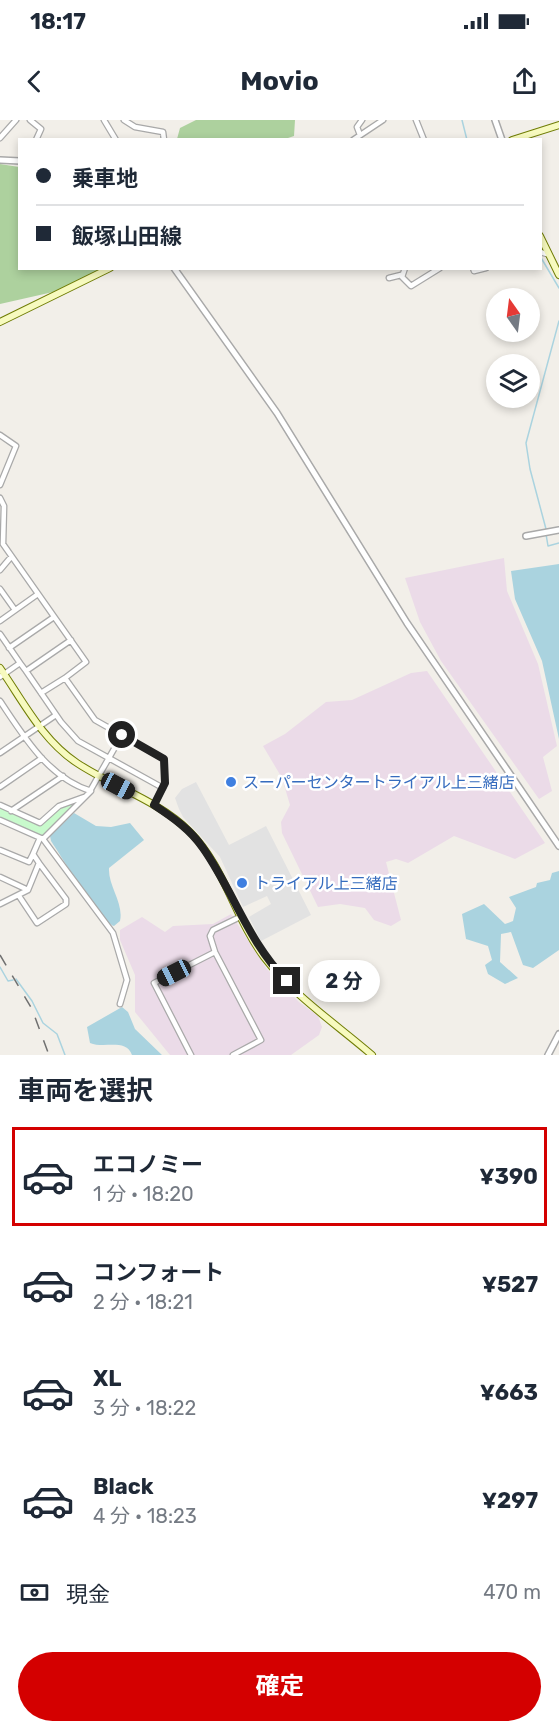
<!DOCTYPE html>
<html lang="ja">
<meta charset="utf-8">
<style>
body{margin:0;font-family:Rubik,"Noto Sans JP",sans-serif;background:#f6f6f7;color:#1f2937;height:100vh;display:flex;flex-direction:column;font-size:22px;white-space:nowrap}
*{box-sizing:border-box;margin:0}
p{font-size:20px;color:#747a83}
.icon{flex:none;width:33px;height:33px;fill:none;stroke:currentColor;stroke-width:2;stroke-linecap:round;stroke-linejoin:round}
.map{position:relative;height:935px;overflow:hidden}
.drawer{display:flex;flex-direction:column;background:#fff;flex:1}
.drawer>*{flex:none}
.top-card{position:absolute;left:18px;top:18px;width:524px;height:132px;border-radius:0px;box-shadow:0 3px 9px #0003;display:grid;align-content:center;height:132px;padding:0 18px;background:#fff}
.needle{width:39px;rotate:346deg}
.fabs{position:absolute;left:486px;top:168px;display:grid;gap:12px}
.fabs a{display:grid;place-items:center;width:54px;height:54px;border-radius:50%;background:#fff;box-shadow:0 3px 9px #0003;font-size:30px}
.end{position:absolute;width:27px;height:27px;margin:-14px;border:8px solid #222;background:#fff;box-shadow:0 0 0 3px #fff}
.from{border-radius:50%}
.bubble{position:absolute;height:42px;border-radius:21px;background:#fff;box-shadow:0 3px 9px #0003;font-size:20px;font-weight:700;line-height:42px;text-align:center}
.car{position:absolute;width:18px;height:36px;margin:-18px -9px;border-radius:8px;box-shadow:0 0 4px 2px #0007;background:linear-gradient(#222 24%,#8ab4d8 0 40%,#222 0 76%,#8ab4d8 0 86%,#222 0)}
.top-card b{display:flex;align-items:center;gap:21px;height:57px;font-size:22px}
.top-card b+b{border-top:2px solid #e0e1e3}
.top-card i{width:15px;height:15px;background:#1f2937}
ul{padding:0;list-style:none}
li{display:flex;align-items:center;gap:18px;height:99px;margin:0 12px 9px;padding:0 6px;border:3px solid transparent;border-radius:0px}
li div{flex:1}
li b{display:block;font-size:22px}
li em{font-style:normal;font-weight:700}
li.selected{border-color:#d40000}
li>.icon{width:54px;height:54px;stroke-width:1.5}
h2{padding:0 18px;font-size:27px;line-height:72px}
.pay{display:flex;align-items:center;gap:15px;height:66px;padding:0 18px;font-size:22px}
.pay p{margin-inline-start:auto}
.button{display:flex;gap:12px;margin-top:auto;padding:12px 18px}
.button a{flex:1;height:69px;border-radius:36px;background:#d40000;color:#fff;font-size:24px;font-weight:700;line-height:69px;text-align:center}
.status{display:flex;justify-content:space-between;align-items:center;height:42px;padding:0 30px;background:#fff;direction:ltr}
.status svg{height:16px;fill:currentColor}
header{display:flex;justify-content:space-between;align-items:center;height:78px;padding:0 18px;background:#fff;font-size:27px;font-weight:700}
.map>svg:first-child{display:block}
</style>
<div class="status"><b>18:17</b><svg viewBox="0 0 49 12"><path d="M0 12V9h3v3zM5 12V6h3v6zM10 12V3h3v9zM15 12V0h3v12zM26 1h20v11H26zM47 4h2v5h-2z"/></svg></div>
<header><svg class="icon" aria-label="back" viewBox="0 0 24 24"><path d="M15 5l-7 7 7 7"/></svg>Movio<svg class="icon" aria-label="share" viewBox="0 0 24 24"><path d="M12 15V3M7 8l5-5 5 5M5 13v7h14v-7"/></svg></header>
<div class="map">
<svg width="559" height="935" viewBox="0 0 559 935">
<rect width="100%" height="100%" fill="#f2efe9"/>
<path fill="#ebdbe8" d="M504,438L507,471L538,544L557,626L543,637L552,671L539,679L441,541L420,502L405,458Z
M427,551L545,723L515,739L454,716L408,743L396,739L386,742L401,800L391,806L374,800L365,788L340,784L318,787L282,713L281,702L290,685L282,658L263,626L285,614L326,582L352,580L411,553Z
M231,794L266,848L299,882L318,896L322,907L319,915L291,935H170L135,892V855L120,820V810L142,797L165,812L173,806L213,804Z"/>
<path fill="#add19e" d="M196,0H295L294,16L285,19H177L180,8Z
M0,44L19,47L20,148L102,149L53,172L0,184Z"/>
<path fill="#c8facc" d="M73,684L75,686L44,716L0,698V686L39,705L59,688Z"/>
<path fill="#e2e2e2" d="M196,662L229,725L266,706L311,795L261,821L249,797L271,784L267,776L243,787L220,737L183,697L179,689L175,678L182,669Z"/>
<path fill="#aad3df" d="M559,444V619L542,541L515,479L511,451Z
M74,693L96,706L111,707L130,703L144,720L109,748C108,766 124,783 120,801L114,806C101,802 61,736 51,721L50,716Z
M559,751V830L533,848L523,845L511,812L501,814L500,842L518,858L505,864L488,854L485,845L492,840L488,826L466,819L462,794L484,784L505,804L513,801L516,788L509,777L536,767L537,763L550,760L552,753Z
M122,887L128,892L135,909L162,935H132C126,918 104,929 90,923L87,907Z"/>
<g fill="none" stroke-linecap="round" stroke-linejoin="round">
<path stroke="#aad3df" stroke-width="1.5" d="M462,0L467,20
M540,136L559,168
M546,409L530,349L526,323L559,201
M546,414L548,426L559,423
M0,847L8,861L13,860
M16,859L32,881L43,903L57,914L65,935"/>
<defs>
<path id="minor" d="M30,0L41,9L36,20
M104,0L116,20
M124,0L135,7L163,12L164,20
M416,0L424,20
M360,15L357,7L362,0
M0,18L16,0
M353,20L383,0
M540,132L547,134
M405,148L402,157L411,166L440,148
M473,148L474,151L486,148
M389,158L401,155
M0,315L16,326L0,365
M0,378L4,386L3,424L86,542L65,558L95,600L164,639L165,663L154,685
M0,450L11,437
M0,469L15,490
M0,501L38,474
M0,514L20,543
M9,528L54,497
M26,551L61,602L78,621L163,668
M0,557L20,543L26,551L71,520
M41,573L65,558
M0,581C23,615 48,658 91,671L43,719
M0,633L56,595
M0,667L42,638
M90,671L122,615
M0,685L40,703L59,686L84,677
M11,691L63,656
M0,700L43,719L113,813L127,860L120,884
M0,730L29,742L33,734
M0,757L28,770
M19,776L37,803L66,784V779L39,743
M0,784L28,770L39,743L33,734L40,718
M191,935L154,863L215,832
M233,935L261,920L215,832L210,816L213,810L240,797"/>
<path id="tertiary" d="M495,0L502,20
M0,40L20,41
M174,148L277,293L407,503L559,726
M526,416L559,410
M548,935L559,914"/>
<path id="secondary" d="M512,20L559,5
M540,116L559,155
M0,202L110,148
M0,548C23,581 42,620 77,643C113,667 158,680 190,712C224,746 235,798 264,837C293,875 336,904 372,935"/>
</defs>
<use href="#minor" stroke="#a9a9a9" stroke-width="7"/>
<use href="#tertiary" stroke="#a9a9a9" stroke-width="8"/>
<use href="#secondary" stroke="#707d05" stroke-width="8"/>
<use href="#minor" stroke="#fff" stroke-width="4.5"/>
<use href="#tertiary" stroke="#fff" stroke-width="5"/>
<use href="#secondary" stroke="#f7fabf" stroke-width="6"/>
<path stroke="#707070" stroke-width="1.5" stroke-dasharray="12 12" stroke-linecap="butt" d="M0,835L32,889L49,935"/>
</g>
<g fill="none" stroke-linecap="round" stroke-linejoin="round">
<path stroke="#222" stroke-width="8" d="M122,615L164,639L165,663L154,685C172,697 190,709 203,728C234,772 248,822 287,861"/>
</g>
<g fill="#3f7fe0" stroke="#fff" stroke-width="2">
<circle cx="231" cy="662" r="6"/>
<circle cx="242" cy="763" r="6"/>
</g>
<g text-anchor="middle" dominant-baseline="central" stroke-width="5" stroke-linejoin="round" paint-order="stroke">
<g font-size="16" fill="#366cbe" stroke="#fff" text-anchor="start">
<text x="243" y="662">スーパーセンタートライアル上三緒店</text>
<text x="254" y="763">トライアル上三緒店</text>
</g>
</g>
</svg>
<div class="fabs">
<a><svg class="needle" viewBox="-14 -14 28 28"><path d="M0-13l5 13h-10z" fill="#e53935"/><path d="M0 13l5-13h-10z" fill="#747a83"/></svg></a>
<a><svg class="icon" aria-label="layers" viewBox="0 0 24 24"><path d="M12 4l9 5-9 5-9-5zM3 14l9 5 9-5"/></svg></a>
</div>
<i class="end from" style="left:122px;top:615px"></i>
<i class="end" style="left:287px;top:861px"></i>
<div class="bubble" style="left:308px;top:840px;width:72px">2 分</div>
<i class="car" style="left:118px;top:666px;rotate:118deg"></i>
<i class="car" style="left:174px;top:853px;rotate:243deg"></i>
<div class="top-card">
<b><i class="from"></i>乗車地</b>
<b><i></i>飯塚山田線</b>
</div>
</div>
<section class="drawer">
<h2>車両を選択</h2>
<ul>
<li class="selected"><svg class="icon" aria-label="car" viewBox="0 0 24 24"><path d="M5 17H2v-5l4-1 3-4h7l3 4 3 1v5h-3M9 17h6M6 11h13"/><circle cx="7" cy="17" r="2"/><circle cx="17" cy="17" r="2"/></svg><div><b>エコノミー</b><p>1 分 · 18:20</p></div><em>¥390</em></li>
<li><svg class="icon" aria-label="car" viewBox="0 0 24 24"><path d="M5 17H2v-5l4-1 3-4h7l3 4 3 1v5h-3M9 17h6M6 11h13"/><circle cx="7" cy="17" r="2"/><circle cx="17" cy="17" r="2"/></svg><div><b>コンフォート</b><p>2 分 · 18:21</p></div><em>¥527</em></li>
<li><svg class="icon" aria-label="car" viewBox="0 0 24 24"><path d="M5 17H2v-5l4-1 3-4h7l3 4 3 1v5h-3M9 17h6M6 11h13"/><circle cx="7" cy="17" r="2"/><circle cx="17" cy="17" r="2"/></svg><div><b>XL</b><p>3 分 · 18:22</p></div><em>¥663</em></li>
<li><svg class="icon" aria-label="car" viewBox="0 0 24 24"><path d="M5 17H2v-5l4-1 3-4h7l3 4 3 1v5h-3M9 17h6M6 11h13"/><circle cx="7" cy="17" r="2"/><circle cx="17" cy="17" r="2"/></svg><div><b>Black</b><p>4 分 · 18:23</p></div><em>¥297</em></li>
</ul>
<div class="pay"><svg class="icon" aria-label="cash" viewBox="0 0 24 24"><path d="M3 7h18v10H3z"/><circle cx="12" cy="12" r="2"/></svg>現金<p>470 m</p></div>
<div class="button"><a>確定</a></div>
</section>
